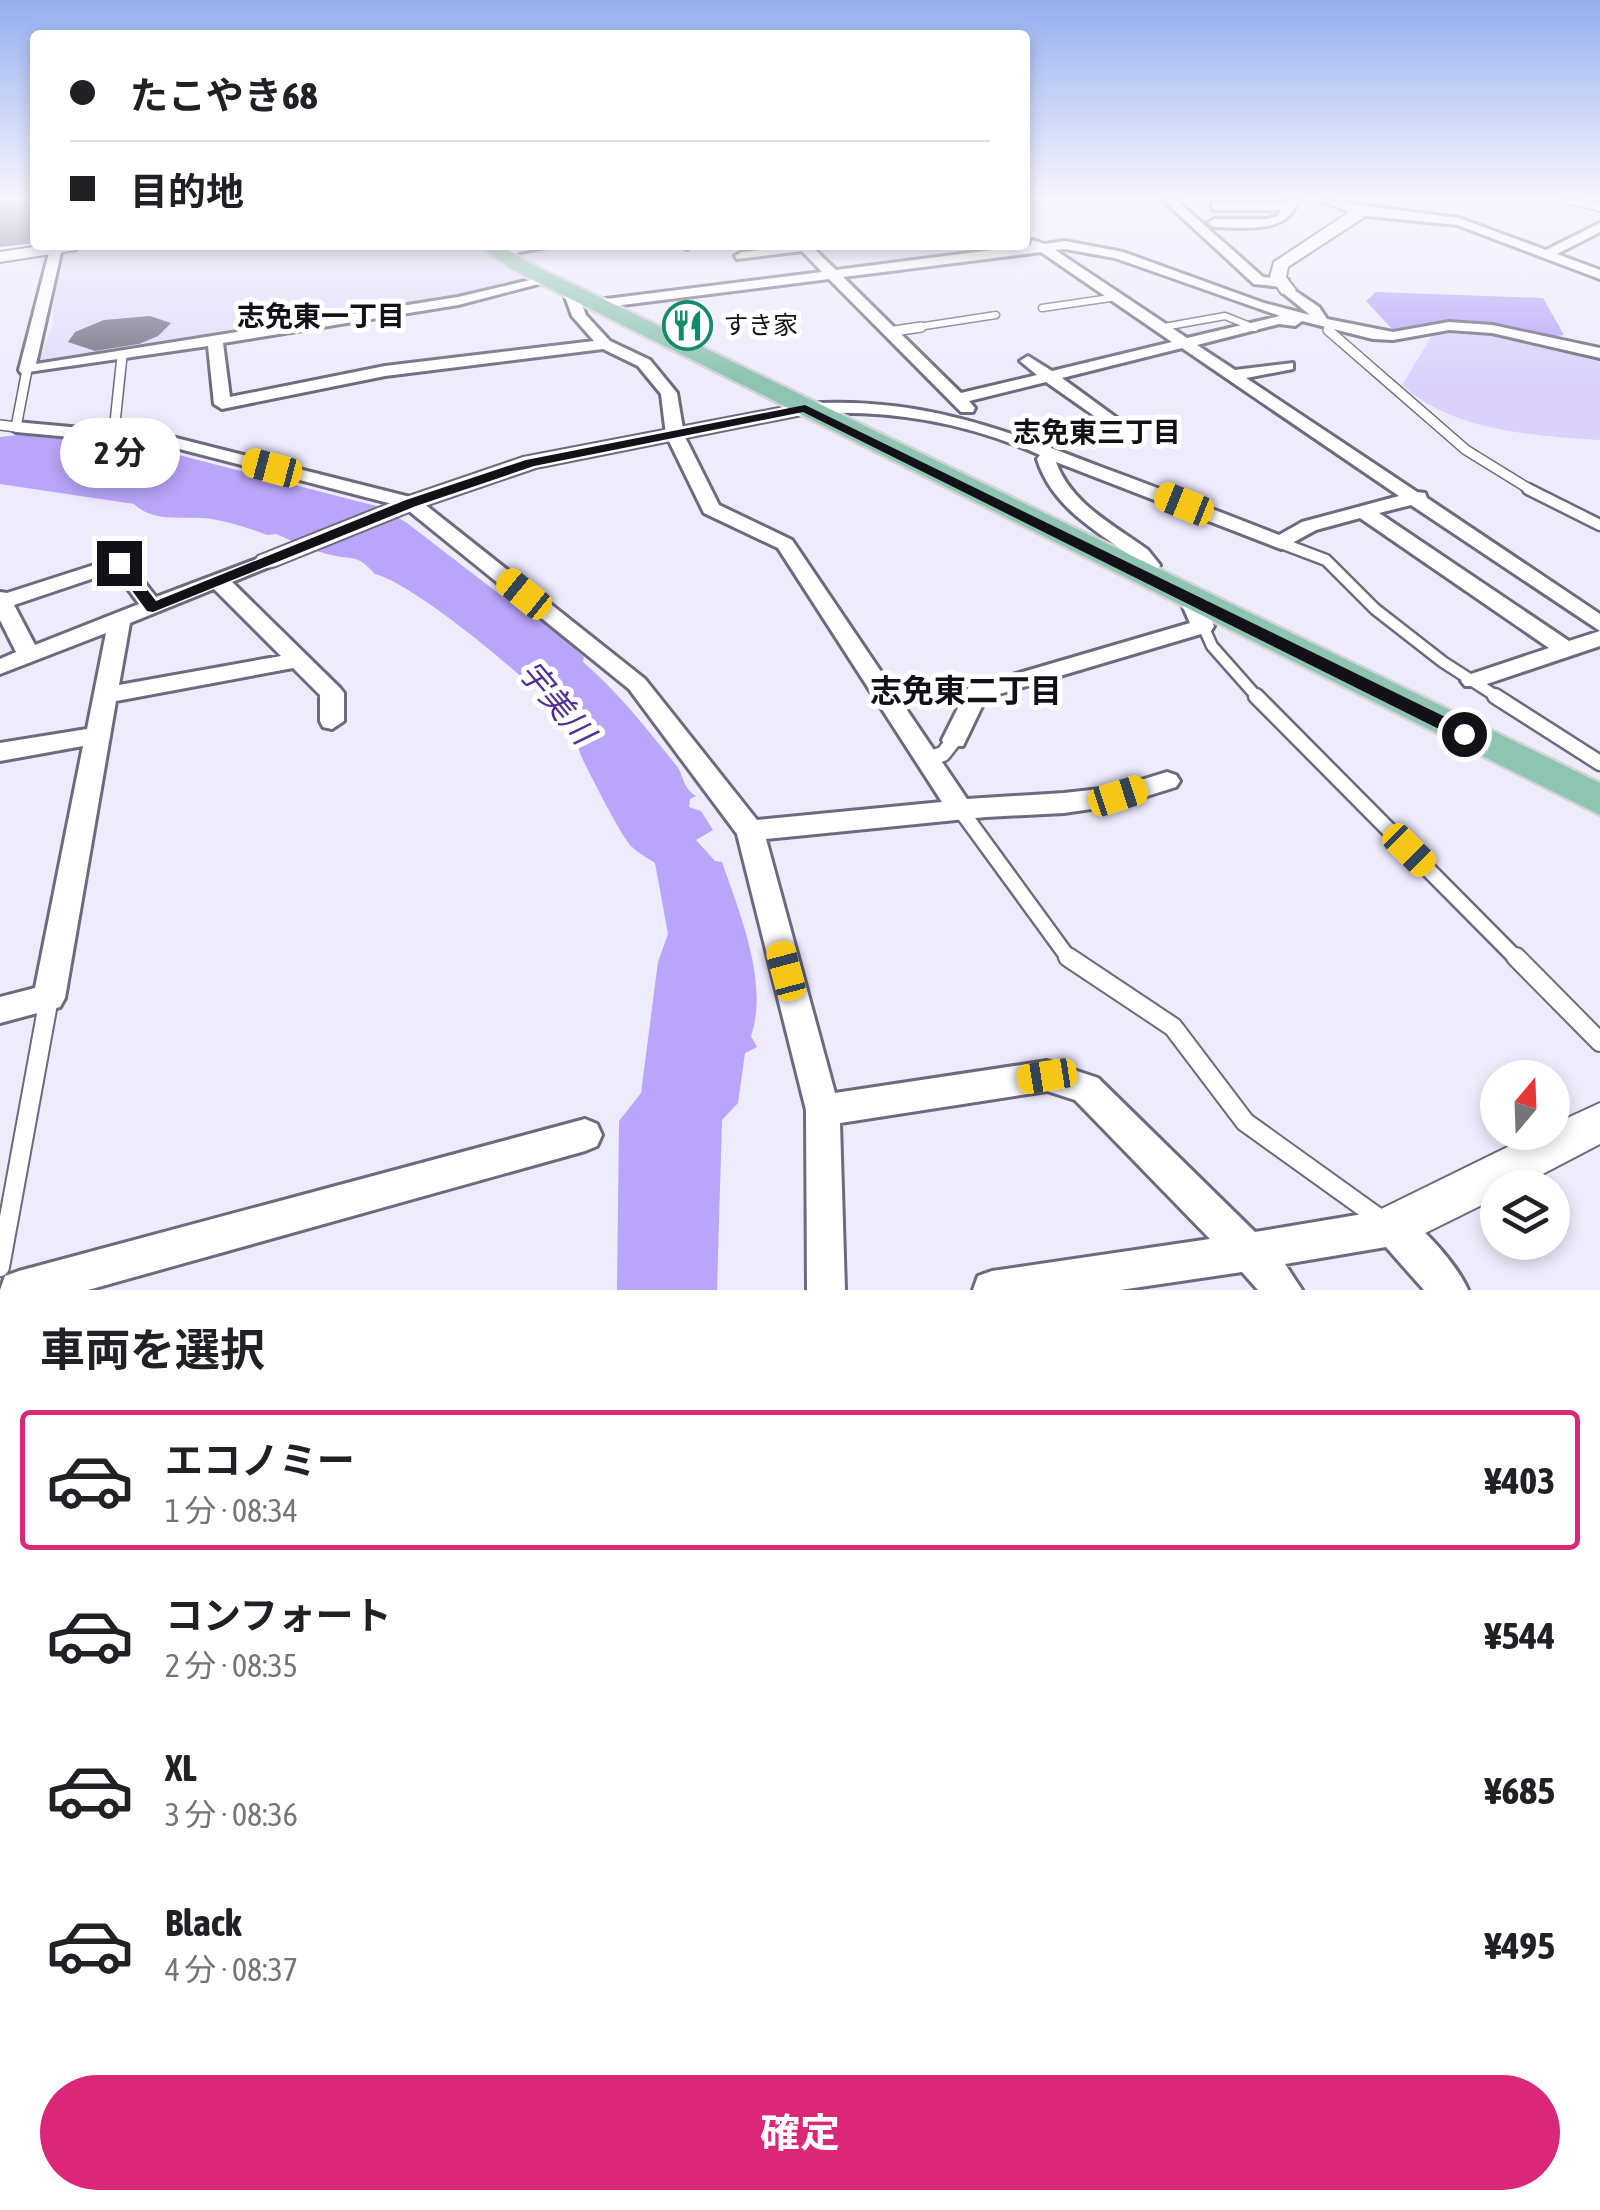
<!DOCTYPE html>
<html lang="ja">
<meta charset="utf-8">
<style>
body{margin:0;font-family:"Asap Condensed","Noto Sans JP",sans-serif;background:#f2f2f2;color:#202124;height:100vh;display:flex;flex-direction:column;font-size:38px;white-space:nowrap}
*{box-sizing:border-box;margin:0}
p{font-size:32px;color:#757577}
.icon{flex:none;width:55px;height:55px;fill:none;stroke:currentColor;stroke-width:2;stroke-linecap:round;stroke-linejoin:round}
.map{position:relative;height:1290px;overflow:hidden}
.sheet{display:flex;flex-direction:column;background:#fff;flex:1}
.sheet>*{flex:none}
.guide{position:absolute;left:30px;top:30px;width:1000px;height:220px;border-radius:10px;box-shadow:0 5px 15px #0003;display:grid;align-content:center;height:220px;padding:0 40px;background:#fff}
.needle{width:65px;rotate:19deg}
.buttons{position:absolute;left:1480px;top:1060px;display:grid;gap:20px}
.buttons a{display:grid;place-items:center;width:90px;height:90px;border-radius:50%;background:#fff;box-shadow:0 5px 15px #0003;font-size:50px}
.end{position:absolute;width:45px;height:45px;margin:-22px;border:12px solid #121118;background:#fff;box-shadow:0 0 0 5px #fff}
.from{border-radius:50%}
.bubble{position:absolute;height:70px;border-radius:35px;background:#fff;box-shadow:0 5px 15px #0003;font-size:32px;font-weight:700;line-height:70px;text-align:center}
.car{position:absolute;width:30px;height:60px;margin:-30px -15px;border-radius:12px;box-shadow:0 0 8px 2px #0007;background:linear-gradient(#f5c518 24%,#345 0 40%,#f5c518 0 76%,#345 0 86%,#f5c518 0)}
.guide b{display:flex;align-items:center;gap:35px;height:95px;font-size:38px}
.guide b+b{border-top:2px solid #e0e0e0}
.guide i{width:25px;height:25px;background:#202124}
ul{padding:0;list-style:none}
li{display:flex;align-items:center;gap:30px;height:140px;margin:0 20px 15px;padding:0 20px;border:5px solid transparent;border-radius:10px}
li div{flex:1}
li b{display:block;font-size:38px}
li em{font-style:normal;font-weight:700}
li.current{border-color:#db2777}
li>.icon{width:90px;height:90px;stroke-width:1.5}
h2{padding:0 40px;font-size:45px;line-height:120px}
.primary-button{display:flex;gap:20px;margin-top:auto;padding:20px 40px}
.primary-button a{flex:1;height:115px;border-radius:60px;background:#db2777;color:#fff;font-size:40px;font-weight:700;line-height:115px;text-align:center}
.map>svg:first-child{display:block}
</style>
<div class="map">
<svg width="1600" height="1290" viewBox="0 0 1600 1290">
<rect width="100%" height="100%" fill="#eeebfd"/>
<path fill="#e2dcfa" d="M92,245H471L530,281L439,299L186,337L182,342L49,364L39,361L52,327L61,249Z"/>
<path fill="#dad2fb" d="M1450,330L1480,332L1600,360V440C1535,436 1452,431 1402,385L1431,337Z"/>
<path fill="#b9a5fa" d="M1376,292L1543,298L1564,335C1537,340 1514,328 1487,323C1455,318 1424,325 1393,330L1366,301Z
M18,435L148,447L380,507L407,523L529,617L543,622L584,657L583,662C619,693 647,729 675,764C685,775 681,787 696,796L690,799L689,807L701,811L713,830L696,840L715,861L722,862C740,914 769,983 751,1036L757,1047L745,1053L738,1103L722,1120L717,1290H617L619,1121L641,1093L658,962L668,934L655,863C648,858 636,852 630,845C618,830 592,778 582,758C578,749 577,738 571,729C549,693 414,583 375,574C357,554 354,560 331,555C313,551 293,541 276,534L267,535C249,528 231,522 212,519C185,515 155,524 134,504L0,484V437Z"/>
<path fill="#777387" d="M0,200H35V243L0,247Z
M150,316L171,323L158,336L139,344L95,351L68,342L75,332L104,320Z"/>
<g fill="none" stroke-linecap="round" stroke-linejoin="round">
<defs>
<path id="service-far4" d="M1042,308L1117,297
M1164,327L1225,316L1255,328
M905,329L996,315"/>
<path id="service-far3" d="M1328,330L1466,450L1534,492
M888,332L921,327
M0,425L16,427L27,370
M110,435L114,432L122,356"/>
<path id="service-far2" d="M1528,489L1600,525
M1281,543L1326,560L1375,609L1443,662L1499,698
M1203,626L1212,646L1258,698"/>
<path id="service-far1" d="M1256,696L1518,960
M1495,696L1600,763
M927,759L943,754L954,740
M962,812L1070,960"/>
<path id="service" d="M1068,957L1173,1027L1245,1122L1383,1221
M1516,957L1600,1042
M0,1267L49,998"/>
<path id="minor" d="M1163,200H1176L1263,277L1288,280V286L1319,307L1327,319L1393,332L1449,322L1492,325L1600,348V358L1492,333L1449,330L1393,340L1373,339L1302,321L1295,326L1279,324L1197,345L1235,370L1293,363V369L1246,378L1417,492L1425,493L1427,498L1600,614V631L1411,505L1379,513L1569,641L1600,631V646L1481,686H1465L1461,681L1465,676L1549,648L1360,518L1316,530L1281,549L1056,462C1071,504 1114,525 1148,550L1160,565L1152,581L1145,583L1135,577L1140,565L1134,558C1095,530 1052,507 1037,459L1040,455C966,422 885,408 805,414L797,409L805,404C915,396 1001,428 1101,467C1161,489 1220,512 1279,535L1302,522L1399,496L1182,348L1062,378L1136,432L1139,436L1130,441L1046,382L969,401L975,408L973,412H961L829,279L598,308L591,304L598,300L822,272L802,251L737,259L735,256L742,252L810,245L836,270L1031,245L1032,240L1045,244L1065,241L1123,252L1264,303L1310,315L1283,293V287L1254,284ZM1065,249L1115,258L1280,316L1187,338L1055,250ZM1041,252L1172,342L1052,371L1028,356L1020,361L1037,375L961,393L843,277Z
M1286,200H1298C1288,235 1245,227 1214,227L1208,223L1214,219H1267L1278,216L1281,210H1216L1212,209V203H1284Z
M1320,200L1459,218L1546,250L1600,223V232L1557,254L1600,270V279L1457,225L1357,215Z
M51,245L62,248L36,364L458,297L547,276L554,280L458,305L223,343L230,397L385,366L594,341L572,316L563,291L575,288L586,315L610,341L650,360L677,393L684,435L719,505L792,540L967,799L1064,793L1118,787L1167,772L1176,775L1180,781L1176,787L1118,805L1064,813L986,817L766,839L835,1093L1047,1061L1098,1078L1255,1232L1393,1209C1417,1218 1458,1266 1468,1290H1424L1386,1247L1285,1264L1302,1290H1258L1242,1272L1120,1290H973L978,1276L992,1271L1210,1239L1075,1100L1047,1091L840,1123L845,1290H807L806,1110L737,834L629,689L404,507L168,446L16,432L7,427L16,422L168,436L418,499L645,679L757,820L942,802L778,548L704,513L666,435L661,394L638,366L603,349L385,376L222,409L214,404L208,346L21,373L19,370Z
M522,245H558L498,256L492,252Z
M680,245H693L687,249Z
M267,555L277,561L274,565L232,582L340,688L344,693V721L332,729L323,727L320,721V695L293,668L116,701L65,998L60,1007L0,1023V997L35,988L83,746L0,761V743L87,729L106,633L0,674V659L16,652L0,620V592L7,593L119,557L126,559L156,597ZM115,571L139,604L35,645L14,605ZM214,589L281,656L119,685L130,623Z
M1191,594L1199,595L1214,626L1211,631L986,698L963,746H945L942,740L968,688L1190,623L1180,600Z
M585,1119L597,1124L602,1135L597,1146L585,1151L88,1290H0L5,1276L19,1271Z"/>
<path id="tertiary" d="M1564,200L1600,203V211L1566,203Z
M1357,207L1364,211L1363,218L1288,267L1286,277L1296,290L1282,294L1270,277L1274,262Z
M46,245H84L76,250L0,262V252Z
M805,403L815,409L812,413L536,468L419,508L276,566L267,568L255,561L258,556L403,498L523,457Z
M1600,1103V1144L1516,1188H1498V1197L1393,1249L1377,1243L1371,1227L1377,1211L1538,1132H1552V1125Z"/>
<path id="primary" d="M478,245H501L525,261L1600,783V815L511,269Z"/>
</defs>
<use href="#service-far4" stroke="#6e6a7e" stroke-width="9"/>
<use href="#service-far3" stroke="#6e6a7e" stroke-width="12"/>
<use href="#service-far2" stroke="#6e6a7e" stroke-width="15"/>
<use href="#service-far1" stroke="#6e6a7e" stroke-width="19"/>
<use href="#service" stroke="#6e6a7e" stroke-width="22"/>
<use href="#minor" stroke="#6e6a7e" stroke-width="6"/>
<use href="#tertiary" stroke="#6e6a7e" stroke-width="4"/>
<use href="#primary" stroke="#d4d4d5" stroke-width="5"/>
<use href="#service-far4" stroke="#fff" stroke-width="6"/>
<use href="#service-far3" stroke="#fff" stroke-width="9"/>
<use href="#service-far2" stroke="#fff" stroke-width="10"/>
<use href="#service-far1" stroke="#fff" stroke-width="14"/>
<use href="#service" stroke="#fff" stroke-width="18"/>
<use href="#minor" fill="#fff" fill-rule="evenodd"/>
<use href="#tertiary" fill="#fff" fill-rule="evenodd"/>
<use href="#primary" fill="#8ec4b2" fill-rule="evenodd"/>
</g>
<linearGradient id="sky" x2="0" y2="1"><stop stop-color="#95aeef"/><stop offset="0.52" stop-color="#f7f6fe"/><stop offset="1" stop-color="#f7f6fe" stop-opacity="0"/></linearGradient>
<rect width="1600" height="381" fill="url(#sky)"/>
<path fill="#121118" d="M805,405L1470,729L1473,734L1464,740L1457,738L803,412L534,466L416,506L153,612L147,611L112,563L124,560L156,601L406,500L526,460Z"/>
<defs>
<symbol id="restaurant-ring" viewBox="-11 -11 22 22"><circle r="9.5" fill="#fff" stroke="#148a6b" stroke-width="1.5"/><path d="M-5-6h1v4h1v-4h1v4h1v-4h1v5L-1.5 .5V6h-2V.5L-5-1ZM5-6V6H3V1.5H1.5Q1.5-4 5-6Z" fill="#148a6b"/></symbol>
</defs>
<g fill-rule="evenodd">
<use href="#restaurant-ring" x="660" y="298" width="55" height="55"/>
</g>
<g text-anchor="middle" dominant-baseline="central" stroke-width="10" stroke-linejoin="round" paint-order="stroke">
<g font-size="25" fill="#121118" stroke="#fff" text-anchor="start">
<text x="723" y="325">すき家</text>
</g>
<g font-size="28" font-weight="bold" fill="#121118" stroke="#fff">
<text x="321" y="316">志免東一丁目</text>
<text x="1097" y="432">志免東三丁目</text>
</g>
<g font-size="32" font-weight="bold" fill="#121118" stroke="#fff">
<text x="966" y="690">志免東二丁目</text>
</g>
<g font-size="32" font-style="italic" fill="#502f8f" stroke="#fff">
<text transform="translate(557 702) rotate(50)">宇美川</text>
</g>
</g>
</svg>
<div class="buttons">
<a><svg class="needle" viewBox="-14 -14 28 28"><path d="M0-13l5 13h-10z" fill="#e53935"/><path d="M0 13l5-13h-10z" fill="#757577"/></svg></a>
<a><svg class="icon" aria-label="layers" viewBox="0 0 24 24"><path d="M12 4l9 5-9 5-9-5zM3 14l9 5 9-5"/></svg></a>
</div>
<i class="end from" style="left:1464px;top:734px"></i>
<i class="end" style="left:119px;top:563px"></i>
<div class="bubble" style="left:60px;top:418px;width:120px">2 分</div>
<i class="car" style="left:272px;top:468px;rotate:285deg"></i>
<i class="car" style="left:1184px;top:504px;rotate:292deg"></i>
<i class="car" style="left:524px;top:594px;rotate:309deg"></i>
<i class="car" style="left:1118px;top:796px;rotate:72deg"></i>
<i class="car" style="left:1409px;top:850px;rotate:135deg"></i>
<i class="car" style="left:786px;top:971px;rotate:345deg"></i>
<i class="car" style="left:1047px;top:1076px;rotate:261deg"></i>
<div class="guide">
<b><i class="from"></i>たこやき68</b>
<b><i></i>目的地</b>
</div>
</div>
<section class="sheet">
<h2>車両を選択</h2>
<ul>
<li class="current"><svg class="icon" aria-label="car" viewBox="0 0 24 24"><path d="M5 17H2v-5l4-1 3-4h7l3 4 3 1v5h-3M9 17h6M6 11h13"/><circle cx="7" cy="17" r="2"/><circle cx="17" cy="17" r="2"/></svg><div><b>エコノミー</b><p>1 分 · 08:34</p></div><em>¥403</em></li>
<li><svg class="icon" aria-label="car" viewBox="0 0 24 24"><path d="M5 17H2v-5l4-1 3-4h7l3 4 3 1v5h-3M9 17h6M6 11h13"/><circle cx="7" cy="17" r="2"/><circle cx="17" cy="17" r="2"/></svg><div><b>コンフォート</b><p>2 分 · 08:35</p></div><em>¥544</em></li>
<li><svg class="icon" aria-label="car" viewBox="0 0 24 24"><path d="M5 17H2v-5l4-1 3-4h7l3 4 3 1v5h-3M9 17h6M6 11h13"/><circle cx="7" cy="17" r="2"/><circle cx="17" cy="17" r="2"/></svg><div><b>XL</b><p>3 分 · 08:36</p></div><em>¥685</em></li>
<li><svg class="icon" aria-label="car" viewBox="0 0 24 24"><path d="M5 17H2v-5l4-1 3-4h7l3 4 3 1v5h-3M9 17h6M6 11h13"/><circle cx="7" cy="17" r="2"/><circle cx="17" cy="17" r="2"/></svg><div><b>Black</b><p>4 分 · 08:37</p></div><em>¥495</em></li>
</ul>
<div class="primary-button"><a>確定</a></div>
</section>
